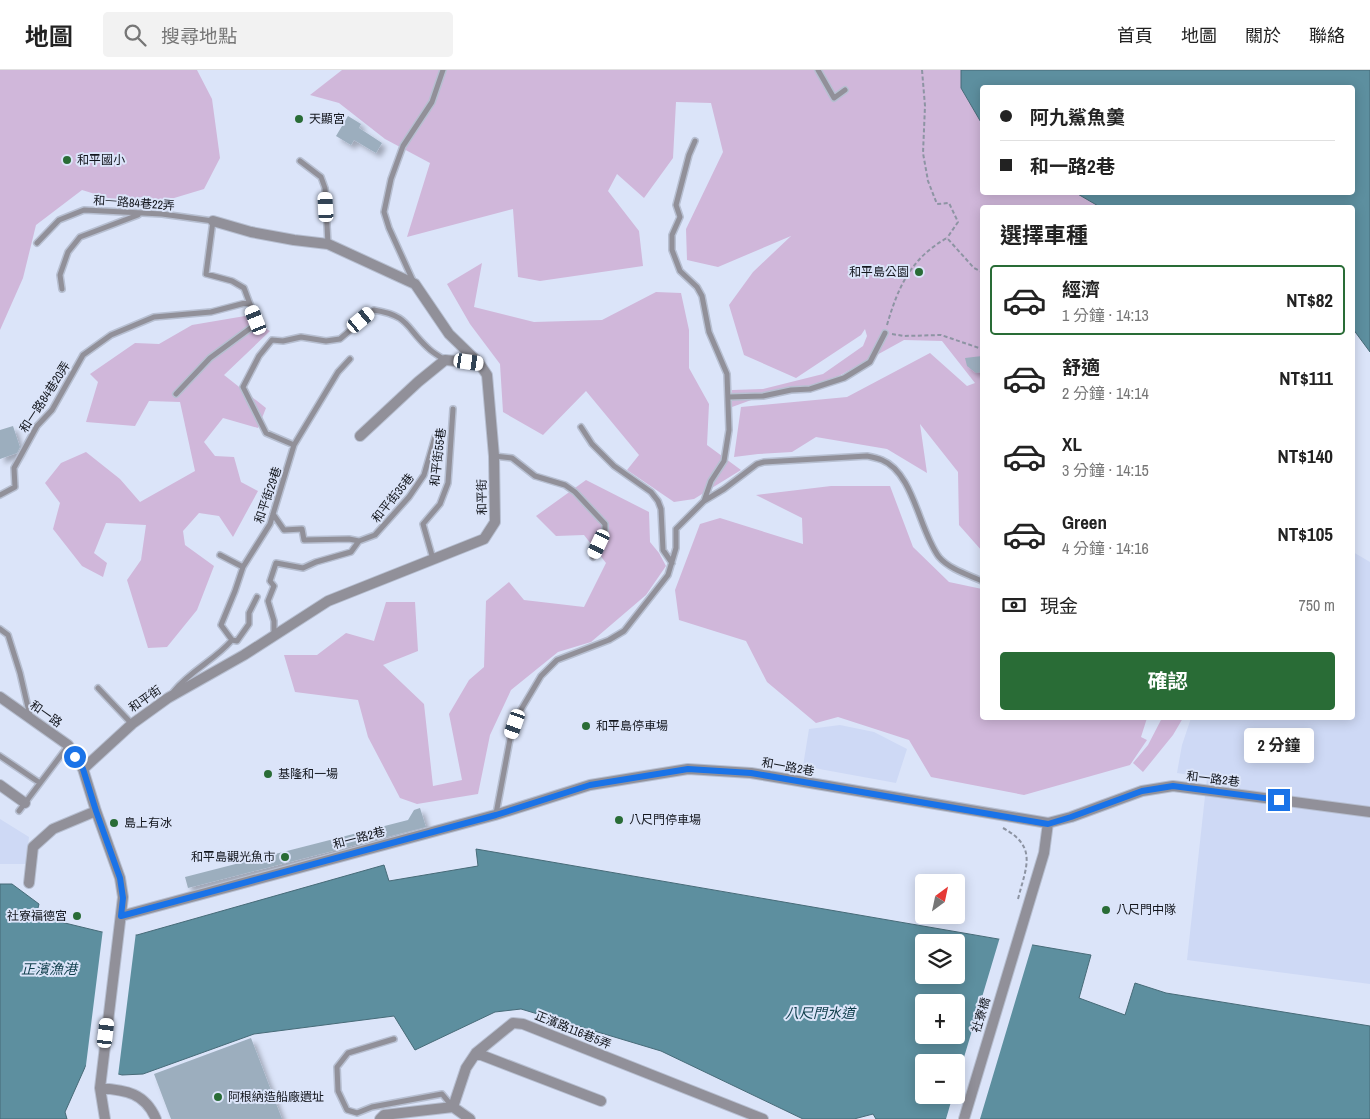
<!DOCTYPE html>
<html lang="zh-TW">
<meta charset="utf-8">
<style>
body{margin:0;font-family:"Archivo Narrow","Noto Sans TC",sans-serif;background:#f2f2f2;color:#222;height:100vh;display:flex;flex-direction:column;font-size:19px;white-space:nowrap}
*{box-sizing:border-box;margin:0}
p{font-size:16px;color:#767676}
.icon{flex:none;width:28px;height:28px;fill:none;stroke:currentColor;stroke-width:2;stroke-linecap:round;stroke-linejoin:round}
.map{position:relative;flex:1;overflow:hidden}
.drawer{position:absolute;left:980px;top:135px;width:375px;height:515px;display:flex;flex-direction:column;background:#fff;border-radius:5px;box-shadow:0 2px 12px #0003}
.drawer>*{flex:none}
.guide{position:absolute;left:980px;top:15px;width:375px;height:110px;border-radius:5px;box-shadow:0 2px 12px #0003;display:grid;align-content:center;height:110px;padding:0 20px;background:#fff}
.needle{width:32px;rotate:33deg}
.controls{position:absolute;left:915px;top:804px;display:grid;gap:10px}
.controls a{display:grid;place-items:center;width:50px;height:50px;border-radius:5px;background:#fff;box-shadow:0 2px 12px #0003;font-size:25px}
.end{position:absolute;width:22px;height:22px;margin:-11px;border:6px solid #1a73e8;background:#fff;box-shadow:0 0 0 2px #fff}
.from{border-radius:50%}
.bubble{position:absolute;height:35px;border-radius:5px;background:#fff;box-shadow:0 2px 12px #0003;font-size:16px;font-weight:700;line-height:35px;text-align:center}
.car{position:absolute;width:15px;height:30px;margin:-15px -8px;border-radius:6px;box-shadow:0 0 4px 1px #0007;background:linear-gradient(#fff 24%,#345 0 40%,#fff 0 76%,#345 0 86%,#fff 0)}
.guide b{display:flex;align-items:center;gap:18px;height:48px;font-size:19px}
.guide b+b{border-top:1px solid #e0e0e0}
.guide i{width:12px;height:12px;background:#222}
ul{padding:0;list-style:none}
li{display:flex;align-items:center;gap:15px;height:70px;margin:0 10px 8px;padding:0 10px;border:2px solid transparent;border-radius:5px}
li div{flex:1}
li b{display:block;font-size:19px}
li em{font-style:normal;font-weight:700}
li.selected{border-color:#296c36}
li>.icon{width:45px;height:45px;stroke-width:1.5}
h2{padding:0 20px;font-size:22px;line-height:60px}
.pay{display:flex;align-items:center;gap:12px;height:55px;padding:0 20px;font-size:19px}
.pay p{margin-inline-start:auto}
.action{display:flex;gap:10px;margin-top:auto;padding:10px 20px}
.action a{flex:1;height:58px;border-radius:5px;background:#296c36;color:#fff;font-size:20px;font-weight:700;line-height:58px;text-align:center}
header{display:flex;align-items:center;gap:30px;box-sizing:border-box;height:70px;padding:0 25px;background:#fff;border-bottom:1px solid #e0e0e0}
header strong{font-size:24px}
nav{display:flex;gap:28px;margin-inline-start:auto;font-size:18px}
.search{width:350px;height:45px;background:#f2f2f2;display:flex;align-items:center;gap:12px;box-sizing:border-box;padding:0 18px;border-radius:5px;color:#767676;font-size:19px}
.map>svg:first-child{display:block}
</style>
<header>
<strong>地圖</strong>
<div class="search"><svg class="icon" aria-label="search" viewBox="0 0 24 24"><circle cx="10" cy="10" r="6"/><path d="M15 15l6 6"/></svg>搜尋地點</div>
<nav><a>首頁</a><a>地圖</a><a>關於</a><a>聯絡</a></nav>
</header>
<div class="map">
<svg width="1370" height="1049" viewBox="0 0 1370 1049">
<defs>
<filter id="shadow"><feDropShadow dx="4.5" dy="4.5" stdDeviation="2.5" flood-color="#0004"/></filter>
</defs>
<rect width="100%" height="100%" fill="#dbe4f9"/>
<path fill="#ced9f5" d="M1353,482L1370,492V914L1187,890L1207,708L1177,703L1182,675L1191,648H1352Z
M840,655L874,662L907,679L896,713L803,696L809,659Z
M0,749L29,767L26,794H0Z"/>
<path fill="#d0b7da" d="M0,0H197L212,29L220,88L204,119L141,138L82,120L36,155L23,208L0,260Z
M342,0H961V18L982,54V122L1076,123L1100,137L982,138V481L959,455L958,402L920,354L927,403L887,379L816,367L792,382L758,384L734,387L741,337L847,327L930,283L967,316L975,313L942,271L904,270L817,318L754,329L732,337V320L763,319L823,304L863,276L867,266L865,259L861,265L796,308L744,285L729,235L753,202L791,166L718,197L687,190L686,159L723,82L711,33L676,32L673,88L644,128L617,104L608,121L639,161L643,196L540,211L518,207L513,139L407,167L430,93L385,69L339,33L310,25Z
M482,193L474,237L534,252L602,250L656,222L681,223L689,260V298L709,334L707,375L741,400L694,429L674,432L627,400L639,385L586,321L543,365L503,342L500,294L470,254L447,214Z
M245,246L270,261L224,305L266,338L258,358L223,348L204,372L215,386L234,387L241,412L258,421L233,467L219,446L199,443L183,461L185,475L214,496L197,540L167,577L148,578L127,510L141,490L146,455L106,453L94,483L107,493L103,507L82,496L53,459L60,433L45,413L61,393L86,382L120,409L140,432L195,401L180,332L149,331L135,356L86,352L98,312L90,304L135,273L159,274L192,255Z
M586,410L649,442L650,472L659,483L666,496L646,525L591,572L558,582L511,620L490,665L478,724L417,734L400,728L368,667L358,630L295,622L284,585H317L346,563L374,571L386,532H415L418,581L383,595L424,634L433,716L462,710L449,644L469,610L484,597L486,531L509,512L524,530L584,537L606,493L584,465L556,466L536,446Z
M831,416H890L913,477L949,512L982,519V648H1147L1141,667L1147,670L1130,695L1024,725L931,707L909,670L838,647L816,653L767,612L746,571L679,550L675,520L700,454L720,448L803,474L802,448L756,425Z
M1162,648H1183L1173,665L1143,702L1133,693L1148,675Z"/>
<path fill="#5d8f9f" stroke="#476b78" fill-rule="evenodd" d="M961,0H1370V282L1353,259L1352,138L1100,137L1076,123L1352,122V18H982V54L961,18Z
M476,779L1091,885L1079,928L1125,945L1135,913L1166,923L1370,956V1049H876L873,1044L854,1049H803L661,981L521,939L495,942L415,980L394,946L254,964L143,1004L122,1005L86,995L65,1042L67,1049H0V814H12L39,834L36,846L102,862L137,865L384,795L389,811L478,796ZM924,872H956V905H924ZM924,932H956V965H924ZM924,992H956V1025H924Z"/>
<path fill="#dbe4f9" d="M103,859L136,862L118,1006L87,998L85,1003Z
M1000,867L1033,872L980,1049H946L953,1025H956V1014Z"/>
<path fill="#9caebe" filter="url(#shadow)" d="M348,46L361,54L359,58L382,73L376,83L354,70L351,75L336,66Z
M982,286V302L976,303L967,296L965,288Z
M13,356L20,377L17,383L0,389V360Z
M420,738L426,757L188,818L185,807L408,750L414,740Z
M251,968L282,1049H171L154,1004Z"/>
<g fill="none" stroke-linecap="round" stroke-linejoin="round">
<defs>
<path id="service" d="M818,0L834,28L845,20
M695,71L689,85L676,135L680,147L672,165V180L680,201L697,217L702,226L709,262L727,304L729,360L724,391L711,411L704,431
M300,91L321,107L325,118L328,174
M37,173L59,150L84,140L162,144L213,151L206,204L232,211L244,218L256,250L252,257L210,288L176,324
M414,213L389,158L384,142L391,109L403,76L432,32L443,0
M62,219L60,205L68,182L80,167L138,145
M728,327L763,326L791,320L810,319L844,308L870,292L885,263
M581,357L592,374L614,396L651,422L658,431L661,439L663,480L672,493
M294,375L266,363L243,317L259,286L272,270L283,271L301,267L326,271L340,269L374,240C410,246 405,257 428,278C433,283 439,286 445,290
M494,386L512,388L535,406L565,415L575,422L605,454V461L593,487
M0,425L15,417L14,398L37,356L52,340L83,285L111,265L154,247L211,242L249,232
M273,444L284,460L302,459L304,470L349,469L359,471
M220,485L243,497
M433,489L423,454L440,434L448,413L453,339
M0,559L8,565L20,603L30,646
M274,566V551L268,531L274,516L270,511L276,493L303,498L316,492L351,482L359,471L375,465L409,427L424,405L435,367
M232,570L221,555L235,521L243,497L270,454L294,375L338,302L350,289
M98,618L132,654
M174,621C191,600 215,590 232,570L237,571L249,554V543L257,527
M0,686L40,713
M19,741L68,676
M496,744L511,664L519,643L541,606L557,590L609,570L624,561L668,505L676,478V459L704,431L724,419L757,394L764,392L867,386C872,387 877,388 882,390C914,403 919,461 939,487C949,499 969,505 982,511
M394,969L348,983L337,997L338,1021L347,1040L357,1043L372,1037L442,1024L452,1036"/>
<path id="minor" d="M360,366L418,312L445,290L479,293
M0,627L68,675L83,699L96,741L120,808L123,827L100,1018L105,1049
M83,699L132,654L168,628L244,585L328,531L484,469L495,452L494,386L487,305L479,293L449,264L415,214L328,174L294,170L251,162L213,151
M0,715L25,733
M29,813L33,777L53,759L96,741
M121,846L495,745L590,715L688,699L751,703L1048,753L1071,747L1142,721L1173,716L1370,742
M476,983L601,1031
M100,1018C126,1020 145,1023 156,1049
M453,1037L470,1049
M380,1049L384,1045L453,1037L466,998L476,983L513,953L523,954L763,1049
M964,1049L1044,783L1048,753"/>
</defs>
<use href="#service" stroke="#b7bfd1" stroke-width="8"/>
<use href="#minor" stroke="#b7bfd1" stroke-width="12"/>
<path stroke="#8d94a3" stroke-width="2" stroke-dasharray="4 2.5" stroke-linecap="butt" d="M922,0L925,36L923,83L928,111L937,134L949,133L958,152L947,168
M887,255C898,217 911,188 947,168L974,198L982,202
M892,264L904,266L941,265L982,279
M1003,758C1038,777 1026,797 1018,829"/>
<use href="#service" stroke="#919099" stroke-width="5"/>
<use href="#minor" stroke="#919099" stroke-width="10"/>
</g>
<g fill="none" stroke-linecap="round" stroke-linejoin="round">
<path stroke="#1a73e8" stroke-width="6" d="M75,687L83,699L96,741L120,808L123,828L121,846L496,745L590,715L688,699L751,703L1048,754L1071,747L1142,721L1173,716L1279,730"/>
</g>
<g fill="#296c36" stroke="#dbe4f9" stroke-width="2">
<circle cx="299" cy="49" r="5"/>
<circle cx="67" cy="90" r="5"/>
<circle cx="919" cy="202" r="5"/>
<circle cx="586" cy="656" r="5"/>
<circle cx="268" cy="704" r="5"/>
<circle cx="619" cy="750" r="5"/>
<circle cx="114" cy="753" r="5"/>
<circle cx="285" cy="787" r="5"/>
<circle cx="1106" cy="840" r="5"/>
<circle cx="77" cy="846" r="5"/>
<circle cx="218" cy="1027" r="5"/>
</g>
<g text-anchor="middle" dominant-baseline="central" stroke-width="4" stroke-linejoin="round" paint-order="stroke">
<g font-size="12" fill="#13161d" stroke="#dbe4f9" text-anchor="start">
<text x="309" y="49">天顯宮</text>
<text x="77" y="90">和平國小</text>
<text x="909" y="202" text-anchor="end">和平島公園</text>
<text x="596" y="656">和平島停車場</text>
<text x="278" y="704">基隆和一場</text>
<text x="629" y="750">八尺門停車場</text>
<text x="124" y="753">島上有冰</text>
<text x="275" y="787" text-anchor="end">和平島觀光魚市</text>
<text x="1116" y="840">八尺門中隊</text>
<text x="67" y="846" text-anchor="end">社寮福德宮</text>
<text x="228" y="1027">阿根納造船廠遺址</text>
</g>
<g font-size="12" fill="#13161d" stroke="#dbe4f9">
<text transform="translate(134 133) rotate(4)">和一路84巷22弄</text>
<text transform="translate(45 327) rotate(-57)">和一路84巷20弄</text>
<text transform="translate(438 387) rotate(-83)">和平街55巷</text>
<text transform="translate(268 425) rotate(-71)">和平街29巷</text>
<text transform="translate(482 427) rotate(-91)">和平街</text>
<text transform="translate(393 428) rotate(-51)">和平街35巷</text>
<text transform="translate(145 629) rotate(-35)">和平街</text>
<text transform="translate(46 644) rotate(35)">和一路</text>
<text transform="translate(788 697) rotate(10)">和一路2巷</text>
<text transform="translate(1213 709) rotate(7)">和一路2巷</text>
<text transform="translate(359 768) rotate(-15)">和一路2巷</text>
<text transform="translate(981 945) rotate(-73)">社寮橋</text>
<text transform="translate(573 960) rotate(22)">正濱路116巷5弄</text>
</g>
<g font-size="14" font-style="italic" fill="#103e4b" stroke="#dbe4f9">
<text x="49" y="899">正濱漁港</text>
<text x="820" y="943">八尺門水道</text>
</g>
</g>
</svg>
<div class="controls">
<a><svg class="needle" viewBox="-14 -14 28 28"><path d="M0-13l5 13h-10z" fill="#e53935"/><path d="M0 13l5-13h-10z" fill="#767676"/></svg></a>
<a><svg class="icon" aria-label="layers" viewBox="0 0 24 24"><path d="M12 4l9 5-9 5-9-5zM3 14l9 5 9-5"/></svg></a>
<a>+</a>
<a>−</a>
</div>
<i class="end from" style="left:75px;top:687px"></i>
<i class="end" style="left:1279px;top:730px"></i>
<div class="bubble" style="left:1244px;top:658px;width:70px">2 分鐘</div>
<i class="car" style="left:326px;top:137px;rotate:357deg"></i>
<i class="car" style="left:256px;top:250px;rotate:338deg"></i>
<i class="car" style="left:361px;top:250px;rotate:50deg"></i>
<i class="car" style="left:469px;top:292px;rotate:98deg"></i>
<i class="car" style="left:599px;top:474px;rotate:205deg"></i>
<i class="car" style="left:515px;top:654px;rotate:199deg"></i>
<i class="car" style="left:106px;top:963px;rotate:7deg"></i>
<div class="guide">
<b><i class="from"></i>阿九鯊魚羹</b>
<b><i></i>和一路2巷</b>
</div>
<section class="drawer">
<h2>選擇車種</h2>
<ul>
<li class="selected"><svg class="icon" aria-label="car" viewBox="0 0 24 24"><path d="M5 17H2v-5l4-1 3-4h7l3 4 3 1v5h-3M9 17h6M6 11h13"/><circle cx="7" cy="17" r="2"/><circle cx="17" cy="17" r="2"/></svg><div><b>經濟</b><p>1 分鐘 · 14:13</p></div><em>NT$82</em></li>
<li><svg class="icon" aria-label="car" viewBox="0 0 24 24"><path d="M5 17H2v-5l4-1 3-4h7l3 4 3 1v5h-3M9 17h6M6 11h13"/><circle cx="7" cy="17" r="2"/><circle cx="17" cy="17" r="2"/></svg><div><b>舒適</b><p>2 分鐘 · 14:14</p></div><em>NT$111</em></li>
<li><svg class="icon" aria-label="car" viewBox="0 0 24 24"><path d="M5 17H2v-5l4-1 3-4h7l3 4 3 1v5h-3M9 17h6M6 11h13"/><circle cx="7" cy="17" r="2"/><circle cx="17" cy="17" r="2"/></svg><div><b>XL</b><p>3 分鐘 · 14:15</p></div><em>NT$140</em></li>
<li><svg class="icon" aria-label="car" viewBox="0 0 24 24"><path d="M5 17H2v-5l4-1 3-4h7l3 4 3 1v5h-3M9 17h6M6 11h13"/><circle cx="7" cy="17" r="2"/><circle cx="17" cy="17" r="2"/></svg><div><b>Green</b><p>4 分鐘 · 14:16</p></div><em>NT$105</em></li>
</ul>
<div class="pay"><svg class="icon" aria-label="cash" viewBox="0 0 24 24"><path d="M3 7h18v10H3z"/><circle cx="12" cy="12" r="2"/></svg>現金<p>750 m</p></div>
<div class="action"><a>確認</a></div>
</section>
</div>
